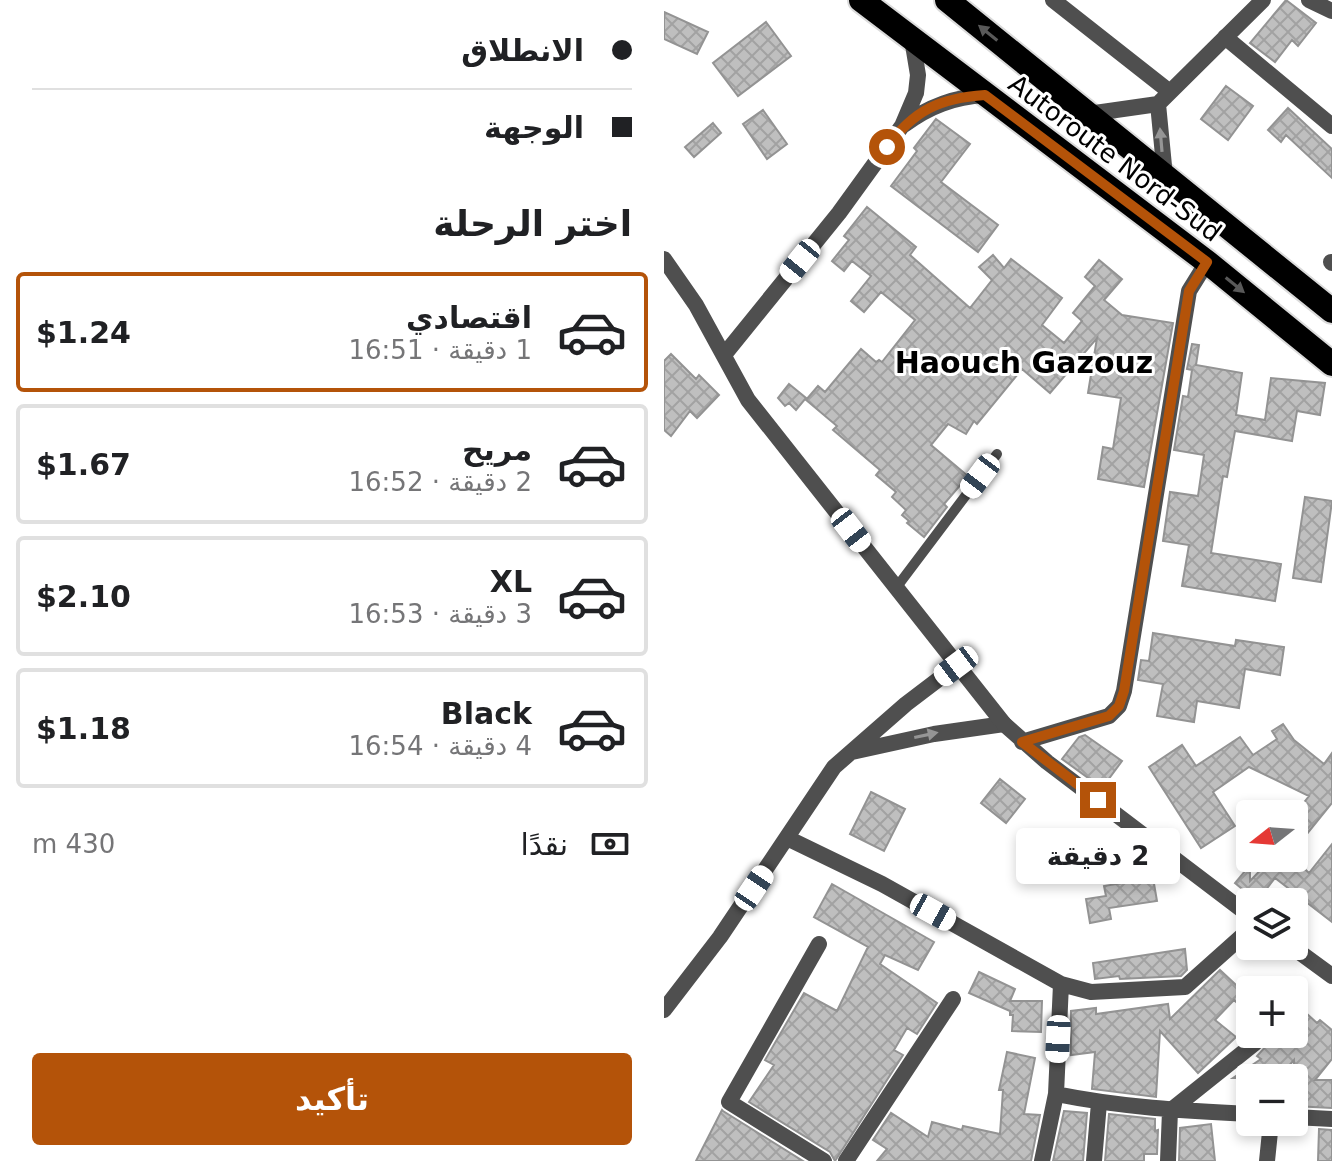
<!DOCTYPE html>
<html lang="ar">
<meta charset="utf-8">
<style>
body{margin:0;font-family:"DejaVu Sans",Vazirmatn,sans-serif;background:#f2f2f2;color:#202124;direction:rtl;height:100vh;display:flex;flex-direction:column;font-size:30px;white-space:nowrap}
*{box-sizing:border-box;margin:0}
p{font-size:26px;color:#757577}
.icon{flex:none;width:44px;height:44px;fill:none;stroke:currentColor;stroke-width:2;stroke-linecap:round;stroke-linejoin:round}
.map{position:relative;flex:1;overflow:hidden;direction:ltr}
.panel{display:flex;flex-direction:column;background:#fff;width:664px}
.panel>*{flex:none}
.banner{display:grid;align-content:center;height:176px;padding:0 32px;background:#fff}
.needle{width:52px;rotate:253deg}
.buttons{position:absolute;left:572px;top:800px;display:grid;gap:16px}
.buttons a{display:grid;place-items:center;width:72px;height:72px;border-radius:8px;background:#fff;box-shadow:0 4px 12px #0003;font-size:40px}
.end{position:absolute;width:36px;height:36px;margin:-18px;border:10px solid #b45309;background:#fff;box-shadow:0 0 0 4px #fff}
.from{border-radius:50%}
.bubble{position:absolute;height:56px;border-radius:8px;background:#fff;box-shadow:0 4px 12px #0003;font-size:26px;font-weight:700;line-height:56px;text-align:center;direction:rtl}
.car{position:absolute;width:24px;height:48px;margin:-24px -12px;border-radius:10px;box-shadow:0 0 6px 2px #0007;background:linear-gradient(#fff 24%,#345 0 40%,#fff 0 76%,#345 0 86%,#fff 0)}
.banner b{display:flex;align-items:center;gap:28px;height:76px;font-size:30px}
.banner b+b{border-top:2px solid #e0e0e0}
.banner i{width:20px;height:20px;background:#202124}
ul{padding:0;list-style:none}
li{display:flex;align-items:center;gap:24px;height:120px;margin:0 16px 12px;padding:0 16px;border:4px solid #e0e0e0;border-radius:8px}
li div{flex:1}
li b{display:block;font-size:30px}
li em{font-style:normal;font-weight:700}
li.selected{border-color:#b45309}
li>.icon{width:72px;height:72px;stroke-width:1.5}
h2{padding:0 32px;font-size:36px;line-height:96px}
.pay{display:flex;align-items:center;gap:20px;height:88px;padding:0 32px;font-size:30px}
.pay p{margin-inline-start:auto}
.action{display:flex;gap:16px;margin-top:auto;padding:16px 32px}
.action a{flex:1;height:92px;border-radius:8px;background:#b45309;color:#fff;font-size:32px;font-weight:700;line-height:92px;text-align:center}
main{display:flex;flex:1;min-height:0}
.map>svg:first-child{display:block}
</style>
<main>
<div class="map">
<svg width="668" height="1161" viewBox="0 0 668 1161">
<defs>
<pattern id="building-cross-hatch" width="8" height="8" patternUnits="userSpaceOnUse" patternTransform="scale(2)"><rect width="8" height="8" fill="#bfbfbf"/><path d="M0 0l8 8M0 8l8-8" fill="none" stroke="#a2a2a2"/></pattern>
</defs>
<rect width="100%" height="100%" fill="#fff"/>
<path fill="url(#building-cross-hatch)" stroke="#939393" stroke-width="2" d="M622,0L652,23L634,46L628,40L611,62L586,43Z
M0,12L44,32L33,54L0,39Z
M102,22L127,56L74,96L49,63Z
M562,86L589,106L564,140L537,119Z
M624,108L668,149V178L622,135L617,142L604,130Z
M99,110L123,144L103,159L79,124Z
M272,119L306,144L277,182L334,225L314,252L227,186L253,151L250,148Z
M49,123L57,133L30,157L21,147Z
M203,207L252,247L246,255L306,308L328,280L315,267L329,255L340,268L347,259L398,298L378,325L400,343L418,321L409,313L431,286L421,277L435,260L458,279L440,300L458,315L509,323L480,487L434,479L439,447L449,449L457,398L424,393L433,338L386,393L358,369L313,424L310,421L302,434L284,424L267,445L304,476L280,504L283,507L260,537L243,523L245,521L238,515L242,510L228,497L232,492L212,475L216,470L169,430L173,426L142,400L154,386L161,392L197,349L212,362L215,360L218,362L251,320L217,292L200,312L187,301L207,276L188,261L180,271L168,261L185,240L180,236Z
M528,344L535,345L532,365L578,373L572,415L601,420L607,378L661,383L656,415L633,411L628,441L571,431L563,477L559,476L547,553L617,564L611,601L518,586L525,545L499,541L506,492L534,496L540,455L510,450L519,396L524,397L528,370L523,369Z
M7,354L32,379L35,375L55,395L33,418L26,411L7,436L0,430V361Z
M125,384L142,398L132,410L125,403L121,406L114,398Z
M641,497L668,501L657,582L629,578Z
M489,633L571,646L572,640L620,647L616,675L581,669L575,708L533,701L530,722L493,716L499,684L474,680L477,660L485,661Z
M619,724L630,740L660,764L668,753V803L642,835L630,826V815L645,796L585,767L549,792L571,826L537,848L485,767L518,745L532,766L576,737L589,755L613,739L608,731Z
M421,735L458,761L438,788L398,759L415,737Z
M336,779L361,799L342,823L317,803Z
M207,792L241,809L220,851L186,834Z
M668,844V922L611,878L593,901L571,883L586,865V881L608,858H629L645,873Z
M489,878L493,901L445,908L447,919L426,923L422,899L442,896L440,886Z
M168,884L270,942L254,970L221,955L216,964L273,1003L253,1034L243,1028L230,1050L239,1055L171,1161L166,1152L85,1102L110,1065L101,1060L140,993L173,1011L204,947L150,917Z
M521,949L523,970L517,976L456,979L455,976L431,979L429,963Z
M556,970L586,998V1015L570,1000L551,1020L572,1037L534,1073L496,1031L492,1097L428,1089L431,1052L407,1055V1011L432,1008V1014L504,1004L506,1019Z
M315,972L351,989L346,1001H378L377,1032L348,1031L349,1015H346V1011L305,993Z
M630,1002L653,1023L656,1020L668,1030V1059L651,1080H668V1108L630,1106V1060L616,1076L611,1072L602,1078H569L597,1059L593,1056L613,1034H630Z
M343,1052L371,1058L360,1114L376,1115L367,1161H213L223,1149L209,1140L227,1113L264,1137L268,1122L298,1130L299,1126L336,1134L339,1090H335Z
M58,1110L59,1111L139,1161H32Z
M400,1111L423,1113L419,1161H389Z
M445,1114L491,1119V1131L494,1130L493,1154H480V1161H441Z
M547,1124L551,1161H515L516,1128Z
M655,1129L668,1130V1161H654Z"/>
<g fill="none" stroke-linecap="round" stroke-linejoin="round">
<defs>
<path id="motorway" d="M197,0L543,262L668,364
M283,0L668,311"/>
</defs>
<use href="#motorway" stroke="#dbdbdb" stroke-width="28"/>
<path stroke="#4f4f4f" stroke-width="10" d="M232,588L333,454"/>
<path stroke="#4f4f4f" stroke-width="16" d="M389,0L506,92
M645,0L668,11
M561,37L668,126
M494,104L501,176
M424,114L494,104L599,0
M667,262L668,263
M188,752L270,734L340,724
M123,838L218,884L397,984L427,992L521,987L586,929
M155,944L65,1102L160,1161
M0,1010L56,937L170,767L242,704L292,666
M392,1094L397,984
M630,1117L668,1119
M182,1161L289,999
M378,1161L392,1094C456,1107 520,1111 586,1114
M430,1161L435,1103
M504,1161L506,1111L591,1043
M603,1161L607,1122"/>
<path stroke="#4f4f4f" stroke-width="16" d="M240,125C265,106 290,97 321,95
M0,259L32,305L84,400L340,724L383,762L586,916
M60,355L175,213L238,126L252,93L254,75L248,39
M358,742L445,716L455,706L460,691L525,291L543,262
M627,946L668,976"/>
<use href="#motorway" stroke="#000" stroke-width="24"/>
</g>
<defs><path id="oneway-solid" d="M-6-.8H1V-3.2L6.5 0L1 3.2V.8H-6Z" transform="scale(2)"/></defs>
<g fill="#595959">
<use href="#oneway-solid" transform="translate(324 33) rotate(-141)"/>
<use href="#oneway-solid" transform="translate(571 285) rotate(39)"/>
</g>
<g fill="#959595">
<use href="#oneway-solid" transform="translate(497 140) rotate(-95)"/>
<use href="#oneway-solid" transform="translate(262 735) rotate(-12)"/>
</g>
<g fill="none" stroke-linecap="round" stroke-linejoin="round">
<path stroke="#b45309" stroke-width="10" d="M223,147C250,110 276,98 321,95L543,262L525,291L460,691L455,706L445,716L358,742L434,800"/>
</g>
<g text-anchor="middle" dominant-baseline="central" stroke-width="6" stroke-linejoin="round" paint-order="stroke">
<g font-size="26" fill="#000" stroke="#fff">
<text transform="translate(451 158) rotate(37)">Autoroute Nord-Sud</text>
</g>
<g font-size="30" font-weight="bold" fill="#000" stroke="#fff">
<text x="360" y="362">Haouch Gazouz</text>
</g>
</g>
</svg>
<div class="buttons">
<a><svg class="needle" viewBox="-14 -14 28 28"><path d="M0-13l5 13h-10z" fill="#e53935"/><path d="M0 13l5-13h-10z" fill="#757577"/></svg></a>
<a><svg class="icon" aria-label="layers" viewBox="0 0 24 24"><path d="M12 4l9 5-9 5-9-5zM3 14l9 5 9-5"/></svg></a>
<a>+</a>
<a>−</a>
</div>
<i class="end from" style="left:223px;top:147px"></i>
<i class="end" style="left:434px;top:800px"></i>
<div class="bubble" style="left:352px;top:828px;width:164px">2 دقيقة</div>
<i class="car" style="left:136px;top:261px;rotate:219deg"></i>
<i class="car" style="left:316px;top:476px;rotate:217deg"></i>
<i class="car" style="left:187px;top:530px;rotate:142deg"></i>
<i class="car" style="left:292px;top:666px;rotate:233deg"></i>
<i class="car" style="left:90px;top:888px;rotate:34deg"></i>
<i class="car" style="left:269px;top:912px;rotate:119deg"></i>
<i class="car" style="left:394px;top:1039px;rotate:183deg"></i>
</div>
<section class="panel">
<div class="banner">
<b><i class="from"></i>الانطلاق</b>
<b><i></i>الوجهة</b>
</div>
<h2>اختر الرحلة</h2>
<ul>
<li class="selected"><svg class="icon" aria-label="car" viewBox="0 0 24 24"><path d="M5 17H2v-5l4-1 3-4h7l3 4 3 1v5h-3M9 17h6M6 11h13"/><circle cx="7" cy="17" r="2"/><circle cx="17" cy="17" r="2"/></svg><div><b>اقتصادي</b><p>1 دقيقة · 16:51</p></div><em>$1.24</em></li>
<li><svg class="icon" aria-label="car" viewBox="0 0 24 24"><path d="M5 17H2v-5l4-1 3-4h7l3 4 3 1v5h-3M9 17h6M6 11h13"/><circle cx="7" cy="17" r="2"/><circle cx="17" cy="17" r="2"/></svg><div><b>مريح</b><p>2 دقيقة · 16:52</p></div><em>$1.67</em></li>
<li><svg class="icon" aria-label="car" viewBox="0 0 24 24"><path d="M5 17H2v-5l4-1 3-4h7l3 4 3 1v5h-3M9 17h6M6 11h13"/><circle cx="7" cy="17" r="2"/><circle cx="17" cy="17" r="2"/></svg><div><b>XL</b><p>3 دقيقة · 16:53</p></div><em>$2.10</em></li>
<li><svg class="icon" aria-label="car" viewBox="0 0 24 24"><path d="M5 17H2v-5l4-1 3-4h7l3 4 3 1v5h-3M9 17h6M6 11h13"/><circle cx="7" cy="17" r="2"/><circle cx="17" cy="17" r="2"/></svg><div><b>Black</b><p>4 دقيقة · 16:54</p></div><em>$1.18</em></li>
</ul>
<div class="pay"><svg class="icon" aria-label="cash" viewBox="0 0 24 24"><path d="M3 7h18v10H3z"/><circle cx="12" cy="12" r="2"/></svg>نقدًا<p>430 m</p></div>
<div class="action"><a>تأكيد</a></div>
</section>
</main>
